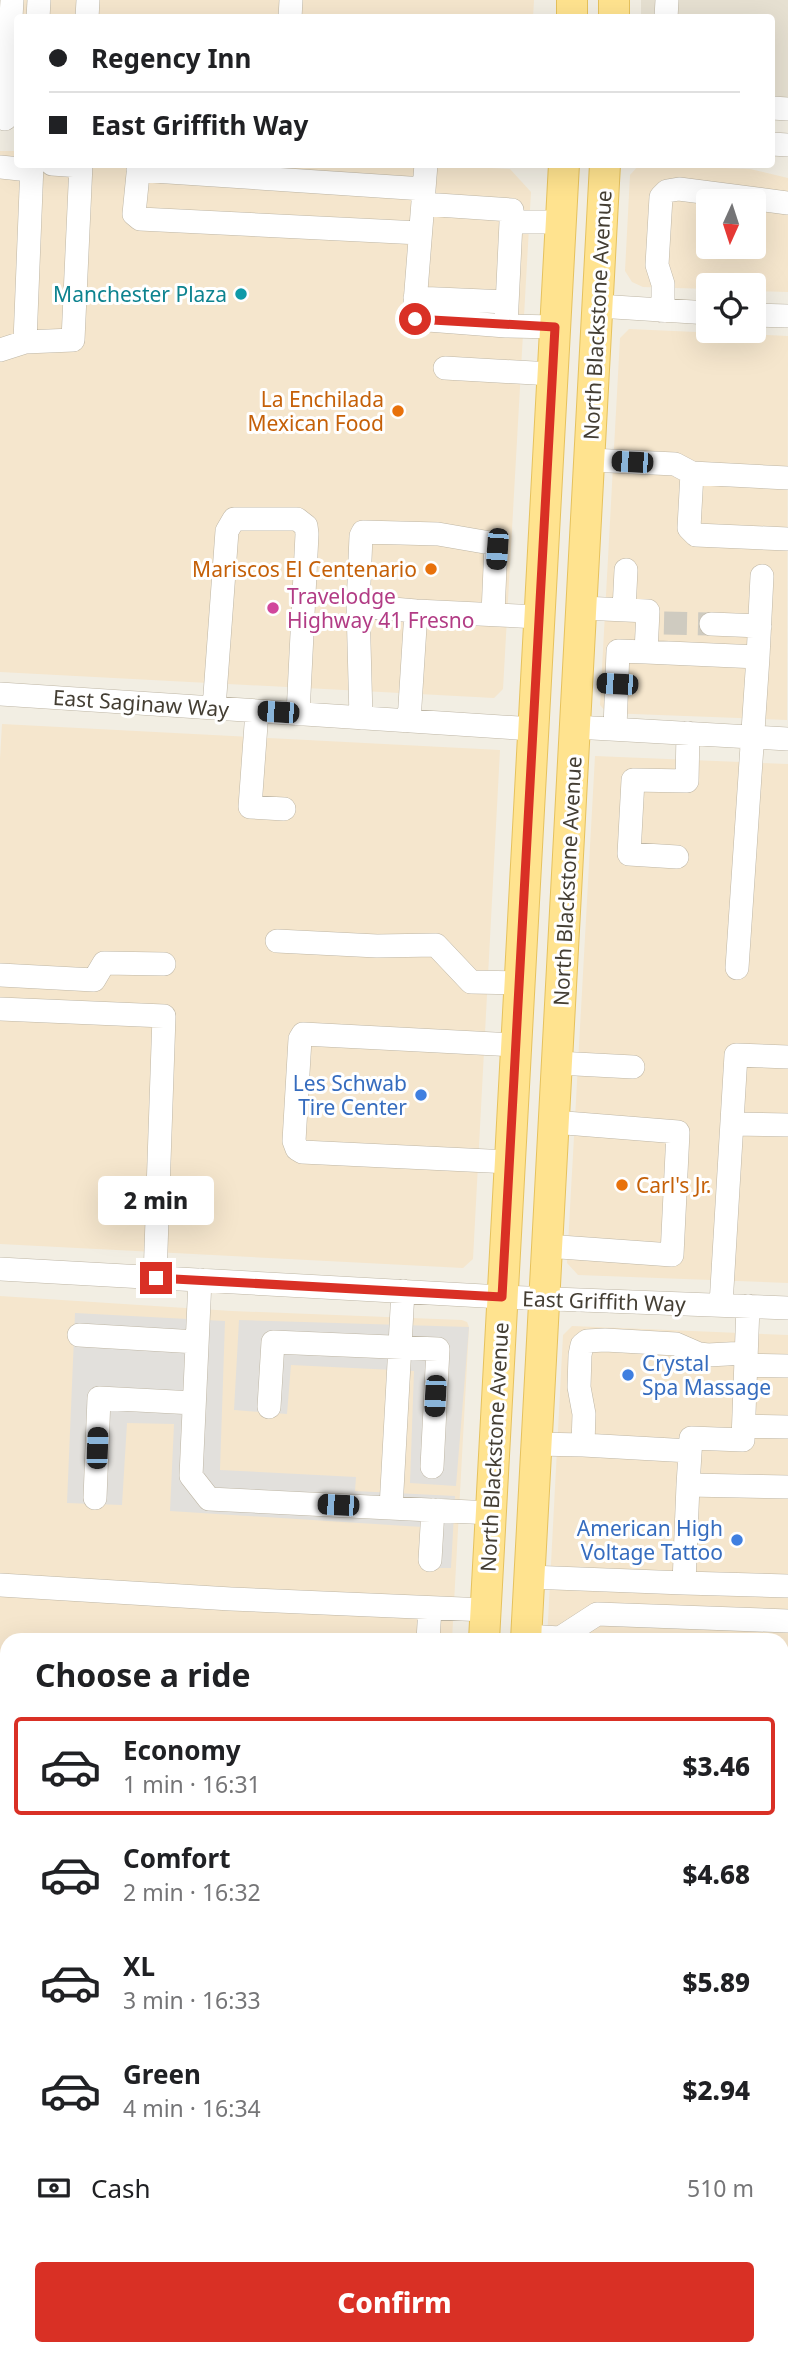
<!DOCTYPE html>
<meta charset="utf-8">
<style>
body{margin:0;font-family:"Noto Sans",sans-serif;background:#f2f2f2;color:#202124;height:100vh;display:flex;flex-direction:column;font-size:26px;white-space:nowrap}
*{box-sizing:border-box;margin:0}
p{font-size:23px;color:#757577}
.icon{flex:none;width:38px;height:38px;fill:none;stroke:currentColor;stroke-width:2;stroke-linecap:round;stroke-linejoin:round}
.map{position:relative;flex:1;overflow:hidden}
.side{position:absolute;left:0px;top:1633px;width:789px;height:723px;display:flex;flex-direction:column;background:#fff;border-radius:21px 21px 0 0;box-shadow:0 7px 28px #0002}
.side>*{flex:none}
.guide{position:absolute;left:14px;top:14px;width:761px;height:154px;border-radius:7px;box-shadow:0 7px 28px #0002;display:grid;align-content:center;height:154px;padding:0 35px;background:#fff}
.needle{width:46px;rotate:183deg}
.buttons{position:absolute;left:696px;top:189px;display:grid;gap:14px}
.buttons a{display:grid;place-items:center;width:70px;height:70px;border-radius:7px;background:#fff;box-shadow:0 7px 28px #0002;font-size:35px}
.end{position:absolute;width:32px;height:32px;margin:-16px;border:9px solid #d93025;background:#fff;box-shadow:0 0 0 4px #fff}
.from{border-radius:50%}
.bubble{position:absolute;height:49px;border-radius:7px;background:#fff;box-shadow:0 7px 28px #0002;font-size:23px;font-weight:800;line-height:49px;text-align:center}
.car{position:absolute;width:21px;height:42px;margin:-21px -10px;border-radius:9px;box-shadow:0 0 5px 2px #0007;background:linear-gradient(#222 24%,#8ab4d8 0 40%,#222 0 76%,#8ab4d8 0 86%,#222 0)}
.guide b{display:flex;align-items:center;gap:24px;height:66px;font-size:26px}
.guide b+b{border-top:2px solid #e0e0e0}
.guide i{width:18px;height:18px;background:#202124}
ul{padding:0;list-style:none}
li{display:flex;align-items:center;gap:21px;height:98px;margin:0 14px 10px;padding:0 21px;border:4px solid transparent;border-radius:7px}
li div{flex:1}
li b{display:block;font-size:26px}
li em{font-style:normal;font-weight:800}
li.selected{border-color:#d93025}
li>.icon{width:63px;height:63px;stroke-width:1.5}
h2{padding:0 35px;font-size:32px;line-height:84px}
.pay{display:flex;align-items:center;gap:18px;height:77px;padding:0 35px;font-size:26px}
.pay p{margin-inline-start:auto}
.action{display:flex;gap:14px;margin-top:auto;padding:14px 35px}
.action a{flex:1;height:80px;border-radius:7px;background:#d93025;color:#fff;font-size:28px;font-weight:800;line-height:80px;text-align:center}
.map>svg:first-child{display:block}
</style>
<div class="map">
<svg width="788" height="2355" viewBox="0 0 788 2355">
<rect width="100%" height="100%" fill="#f2eee3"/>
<path fill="#e6e0d1" d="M641,0H788V116L772,115V18H641Z"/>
<path fill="#f5e6cd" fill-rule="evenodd" d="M18,0H534L533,18H18Z
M0,151H17L18,164H416L510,169L531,192L503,689L494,698L0,672Z
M639,165L750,169L788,178V292L754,291V285H709V289L643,287L632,282L625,271L630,175ZM709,201H754V247H709Z
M629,329L788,336L787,720L607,713L600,705L620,338Z
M2,724L500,750L473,1259L463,1268L0,1244V759Z
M595,756L788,764V1283L578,1275L567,1263Z
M0,1296L232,1311L462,1320L467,1322L469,1327L452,1640H7V2348L413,2349V2355H0Z
M572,1326L788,1335V2355H508L509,2348H782V1640H547L563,1335Z"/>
<path fill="#e2e0dc" d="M75,1313L225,1321L220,1470L356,1477L355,1491L455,1496L451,1568H424L422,1527L170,1511L174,1424L127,1423L122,1505L67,1503Z
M239,1320L469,1327L456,1486L410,1483L414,1371L291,1365L287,1414L234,1410Z"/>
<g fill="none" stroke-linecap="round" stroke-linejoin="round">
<path stroke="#cfcbc0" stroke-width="23" stroke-dasharray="23 11" stroke-linecap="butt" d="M664,623L711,624"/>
<defs>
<path id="minor" d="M38,18L39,0
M87,18L88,0
M290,18L291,0
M666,18L667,0
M772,108L788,109
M5,119L12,0
M772,144L788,145
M52,164L81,166
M139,164L134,214L140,219L420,233
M426,164L414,316L415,319L506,326L511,222H561
M0,167L20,169L30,164
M138,170L424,189
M423,204L512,210L511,222
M415,298L507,302
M598,306L709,313
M663,311V284L657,265L661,197L667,191L679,189L788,203
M754,315L788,316
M506,326L555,327
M25,342L32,164
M0,350L25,342L73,340L81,164
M445,368L552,374
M590,460L675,464L692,473L788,478
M692,473L689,528L696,535L788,539
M358,606L416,611L539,617
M582,608L648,611L646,652L758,657L762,576
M624,610L626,570
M711,624L760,626
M0,694L533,729
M214,708L227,531L234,519H297L306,526L307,534L298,714
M257,711L250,807L284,809
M361,718L358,606L361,536L363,532L438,534L496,544L493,614
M409,721L416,611
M575,727L788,739
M615,728L618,651L646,652
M677,857L629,854L633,780L687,781L688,733
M277,941L377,946L436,945L471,982L519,983
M737,968L758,657
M0,975L94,980L104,963L164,964
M0,1009L164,1016L155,1278
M557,1063L633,1067
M732,1124L788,1125
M510,1162L302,1152L297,1149L294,1141L300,1039L303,1034L516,1045
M546,1246L672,1255L678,1132L553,1122
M0,1269L502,1297L788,1308
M200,1280L191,1476L209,1499L491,1513
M721,1305L736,1055L788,1057
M79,1335L197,1342
M746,1365L788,1366
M269,1407L273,1342L438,1349L432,1467
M744,1426L788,1427
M536,1444L583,1445L584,1414L579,1387L580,1355L582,1345L587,1341L605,1340L676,1344L699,1354L708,1355L746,1353
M583,1445L690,1451
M688,1485L691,1438L743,1440L748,1306
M788,1487L688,1485L684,1583L788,1586
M95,1498L99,1398L194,1403
M391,1508L403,1291
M430,1560L433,1510
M529,1577L684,1583
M0,1585L231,1599L486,1610
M526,1636L560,1638L597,1614L788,1621
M428,1640L430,1608
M0,1718L2,1689H7
M782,1743H788
M782,1850L788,1851
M782,1907H788
M782,2057H788
M788,2151L786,2187L788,2191
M0,2159H7
M159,2355V2348
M316,2355V2348
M404,2355V2348
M764,2355L765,2348"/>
<path id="major" d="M572,18V0
M614,18V0
M484,1640L564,164
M526,1640L605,164
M446,2355V2348
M487,2355V2348"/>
</defs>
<use href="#minor" stroke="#beb6a5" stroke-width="24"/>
<use href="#major" stroke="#e6c25d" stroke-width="32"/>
<use href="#minor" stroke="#fff" stroke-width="23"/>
<use href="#major" stroke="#ffe38f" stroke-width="30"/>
</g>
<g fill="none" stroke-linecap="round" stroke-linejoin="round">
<path stroke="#d93025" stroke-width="9" d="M156,1278L502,1297L555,327L415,319"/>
</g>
<circle fill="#0f9aa8" stroke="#fff" stroke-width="2.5" cx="241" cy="294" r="7"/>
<g fill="#e8710a" stroke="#fff" stroke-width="2.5">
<circle cx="398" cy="411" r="7"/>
<circle cx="431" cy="569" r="7"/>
<circle cx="622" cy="1185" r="7"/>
</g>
<circle fill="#d1479c" stroke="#fff" stroke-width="2.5" cx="273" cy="608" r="7"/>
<g fill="#3f7fe0" stroke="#fff" stroke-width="2.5">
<circle cx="421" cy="1095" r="7"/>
<circle cx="628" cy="1375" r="7"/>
<circle cx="737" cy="1540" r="7"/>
</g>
<g text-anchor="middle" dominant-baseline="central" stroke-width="6" stroke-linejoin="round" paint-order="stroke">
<g font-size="21" fill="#0d838f" stroke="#fff" text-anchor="end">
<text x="227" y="294">Manchester Plaza</text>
</g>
<g font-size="21" fill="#443e33" stroke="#fff">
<text transform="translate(597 315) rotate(-87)">North Blackstone Avenue</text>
<text transform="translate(141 703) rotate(4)">East Saginaw Way</text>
<text transform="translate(567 881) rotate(-87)">North Blackstone Avenue</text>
<text transform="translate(604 1301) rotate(2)">East Griffith Way</text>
<text transform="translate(494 1447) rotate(-87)">North Blackstone Avenue</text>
</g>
<g font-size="21" fill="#c56008" stroke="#fff" text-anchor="end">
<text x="384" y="399">La Enchilada<tspan x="384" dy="24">Mexican Food</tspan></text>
<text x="417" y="569">Mariscos El Centenario</text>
<text x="636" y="1185" text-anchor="start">Carl's Jr.</text>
</g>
<g font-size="21" fill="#b23c85" stroke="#fff" text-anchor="start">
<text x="287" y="596">Travelodge<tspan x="287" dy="24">Highway 41 Fresno</tspan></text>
</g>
<g font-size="21" fill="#366cbe" stroke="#fff" text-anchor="end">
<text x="407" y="1083">Les Schwab<tspan x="407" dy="24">Tire Center</tspan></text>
<text x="642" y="1363" text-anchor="start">Crystal<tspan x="642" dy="24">Spa Massage</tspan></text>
<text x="723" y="1528">American High<tspan x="723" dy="24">Voltage Tattoo</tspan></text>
</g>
</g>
</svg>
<div class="buttons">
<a><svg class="needle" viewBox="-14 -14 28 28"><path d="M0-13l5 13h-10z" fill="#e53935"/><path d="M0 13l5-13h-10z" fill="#757577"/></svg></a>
<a><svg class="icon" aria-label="locate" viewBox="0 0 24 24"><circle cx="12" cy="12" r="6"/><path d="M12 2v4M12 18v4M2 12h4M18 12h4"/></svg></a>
</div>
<i class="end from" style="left:415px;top:319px"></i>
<i class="end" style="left:156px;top:1278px"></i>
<div class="bubble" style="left:98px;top:1176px;width:116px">2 min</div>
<i class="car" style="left:632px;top:462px;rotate:273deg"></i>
<i class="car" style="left:497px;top:549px;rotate:184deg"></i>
<i class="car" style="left:617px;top:684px;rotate:273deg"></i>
<i class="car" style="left:278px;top:712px;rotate:274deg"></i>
<i class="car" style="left:435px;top:1396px;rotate:183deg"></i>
<i class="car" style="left:97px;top:1448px;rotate:2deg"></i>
<i class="car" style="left:338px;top:1505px;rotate:273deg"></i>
<div class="guide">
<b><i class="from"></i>Regency Inn</b>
<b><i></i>East Griffith Way</b>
</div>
<section class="side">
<h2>Choose a ride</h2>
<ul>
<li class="selected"><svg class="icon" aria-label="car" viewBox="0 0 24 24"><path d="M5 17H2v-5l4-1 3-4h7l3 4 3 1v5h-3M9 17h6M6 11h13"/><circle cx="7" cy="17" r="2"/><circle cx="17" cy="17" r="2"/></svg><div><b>Economy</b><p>1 min · 16:31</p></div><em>$3.46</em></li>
<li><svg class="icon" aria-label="car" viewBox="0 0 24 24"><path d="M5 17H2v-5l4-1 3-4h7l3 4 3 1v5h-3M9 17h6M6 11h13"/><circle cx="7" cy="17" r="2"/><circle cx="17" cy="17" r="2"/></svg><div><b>Comfort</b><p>2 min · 16:32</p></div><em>$4.68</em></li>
<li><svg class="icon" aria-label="car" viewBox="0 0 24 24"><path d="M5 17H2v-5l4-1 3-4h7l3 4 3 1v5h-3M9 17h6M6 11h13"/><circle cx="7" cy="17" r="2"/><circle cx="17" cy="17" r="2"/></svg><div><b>XL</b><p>3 min · 16:33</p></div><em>$5.89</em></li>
<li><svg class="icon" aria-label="car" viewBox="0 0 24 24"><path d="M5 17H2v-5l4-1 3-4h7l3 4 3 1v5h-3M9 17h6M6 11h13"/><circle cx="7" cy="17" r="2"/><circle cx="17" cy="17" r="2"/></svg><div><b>Green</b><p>4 min · 16:34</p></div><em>$2.94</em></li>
</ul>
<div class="pay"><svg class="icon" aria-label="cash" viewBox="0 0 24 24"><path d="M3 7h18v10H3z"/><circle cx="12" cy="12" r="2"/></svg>Cash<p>510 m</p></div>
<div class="action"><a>Confirm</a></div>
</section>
</div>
